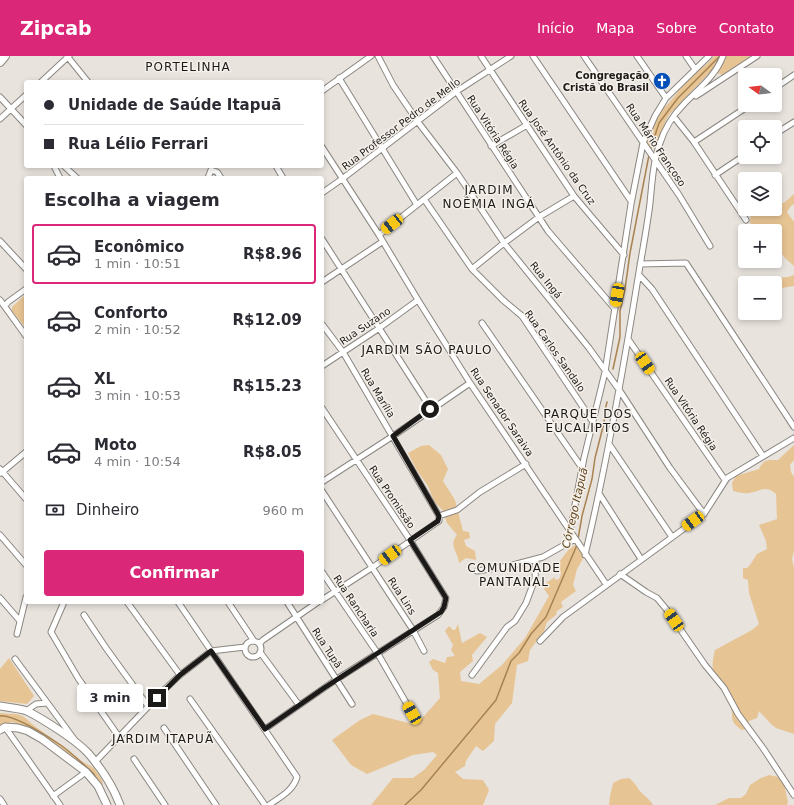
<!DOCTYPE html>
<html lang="pt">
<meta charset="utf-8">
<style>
body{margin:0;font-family:"DejaVu Sans",sans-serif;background:#f7f7f7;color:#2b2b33;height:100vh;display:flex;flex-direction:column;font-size:15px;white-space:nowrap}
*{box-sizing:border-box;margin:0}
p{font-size:13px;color:#7c7c81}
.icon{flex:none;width:22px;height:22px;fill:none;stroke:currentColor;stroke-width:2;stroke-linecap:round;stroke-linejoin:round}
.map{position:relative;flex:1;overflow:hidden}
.panel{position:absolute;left:24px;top:120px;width:300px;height:428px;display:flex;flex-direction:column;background:#fff;border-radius:4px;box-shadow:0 2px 6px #0003}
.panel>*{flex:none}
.banner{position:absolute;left:24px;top:24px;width:300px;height:88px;border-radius:4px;box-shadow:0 2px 6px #0003;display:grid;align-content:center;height:88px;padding:0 20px;background:#fff}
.needle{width:26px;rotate:285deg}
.fabs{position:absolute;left:738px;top:12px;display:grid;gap:8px}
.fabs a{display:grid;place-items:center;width:44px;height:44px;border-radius:4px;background:#fff;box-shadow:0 2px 6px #0003;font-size:20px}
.end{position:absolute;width:18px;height:18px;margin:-9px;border:5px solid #1c1a18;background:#fff;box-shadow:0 0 0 2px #fff}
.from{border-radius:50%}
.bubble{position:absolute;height:28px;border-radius:4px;background:#fff;box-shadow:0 2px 6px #0003;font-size:13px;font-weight:700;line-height:28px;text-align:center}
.car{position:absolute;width:12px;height:24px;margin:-12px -6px;border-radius:5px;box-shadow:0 0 3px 1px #0007;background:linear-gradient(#f5c518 24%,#345 0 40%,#f5c518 0 76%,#345 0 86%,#f5c518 0)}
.banner b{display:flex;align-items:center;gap:14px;height:38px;font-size:15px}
.banner b+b{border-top:1px solid #e1e1e2}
.banner i{width:10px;height:10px;background:#2b2b33}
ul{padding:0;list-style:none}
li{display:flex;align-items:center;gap:12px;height:60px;margin:0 8px 6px;padding:0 12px;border:2px solid transparent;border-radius:4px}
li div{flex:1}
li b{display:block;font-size:15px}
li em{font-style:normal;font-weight:700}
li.current{border-color:#db2777}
li>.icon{width:36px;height:36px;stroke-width:1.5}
h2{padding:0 20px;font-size:18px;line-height:48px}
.pay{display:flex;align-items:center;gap:10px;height:44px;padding:0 20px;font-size:15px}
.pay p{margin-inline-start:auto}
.cta{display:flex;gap:8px;margin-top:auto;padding:8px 20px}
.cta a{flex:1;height:46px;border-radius:4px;background:#db2777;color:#fff;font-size:16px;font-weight:700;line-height:46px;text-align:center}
header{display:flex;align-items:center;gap:24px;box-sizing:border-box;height:56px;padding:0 20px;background:#db2777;color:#fff}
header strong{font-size:19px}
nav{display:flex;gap:22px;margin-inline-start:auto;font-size:14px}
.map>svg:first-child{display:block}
</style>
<header>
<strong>Zipcab</strong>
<nav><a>Início</a><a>Mapa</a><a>Sobre</a><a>Contato</a></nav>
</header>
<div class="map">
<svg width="794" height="749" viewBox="0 0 794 749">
<rect width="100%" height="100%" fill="#e8e3dd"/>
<path fill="#e7c494" d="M714,0H748L751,1L722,19L718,17L721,10L711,15L669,59L666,64L656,90H649L646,88L648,79L662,53L668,48L690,21L708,7Z
M794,138V148L791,150L787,156L794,166V210L785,202L775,189V175H766L765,172L751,169L750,165L751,158L775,153V151L785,146Z
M794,219V230L775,233V227H760C770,219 783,224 794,219Z
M26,238V272L12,255V251Z
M429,389L441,399L448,413L443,425L455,444L463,475L469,476L470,482L464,484L466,490L475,495L476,504L466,502L459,507C458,496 448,489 457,479L447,467L443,455L434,445L428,430L416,413L408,397L421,390Z
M794,389V404L790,409L791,416L794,421V495L792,503L794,512V678L776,672L771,668L759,655L757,662L749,665L746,673L742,674C727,664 735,661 730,648C727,640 721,634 717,627C711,617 712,605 715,594L752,574L759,568L749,537L748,524L743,522V512H747L750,509L757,498L767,493L766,485L759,469L777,463L776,438C764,428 761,436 749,437C744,438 738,436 733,435L732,427L736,420L759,413C764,403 767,404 778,404Z
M578,487L585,499L577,513L573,529L576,535L561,546L563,551L557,555L556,559L547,566L544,575L530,594L528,605L517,609L512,647L495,668L494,685L483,695L476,690L466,705L465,710L455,716L463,723L483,724L489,734L483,749H371L393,722H413L424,714L437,699L433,696L413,699L367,718L351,709L332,684L360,664L373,658L416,669L440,642L438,617L433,614L429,606L433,603L445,607L447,601L455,600L451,594L453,589L445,575L449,570L453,574H455L458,568L462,587L480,577L487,581L472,599L473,605L460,616L461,625L479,628L502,609L525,582L549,540L544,533L546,527L555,521V524L559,523L561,518L556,510L569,493Z
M9,602L34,640L27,648L0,645V613Z
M0,657C17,659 19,655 32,668L83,706L94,712L102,724L103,729C92,724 86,714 78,706C61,690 33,674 12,666L0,670Z
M781,717L785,718L787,724L785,733L788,746L787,749H715L729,742H741L746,738L750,729L761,722L769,719L778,721Z
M629,722C634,726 636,729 639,734C644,740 650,743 653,749H609L610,740L613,727L621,723Z"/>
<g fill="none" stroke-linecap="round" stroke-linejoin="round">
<path stroke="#a88351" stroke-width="1.5" d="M650,95L659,67L678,42L720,0
M613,313L620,281V255L625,233L630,197L649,99
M578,483L582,460L592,423L595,402L604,367L605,354L607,346
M0,660C13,658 50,682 62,690C73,698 83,708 93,717L96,722
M405,749L421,734L496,644L511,605L519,597L531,578L546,561L577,489"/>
<defs>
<path id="street" d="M67,0L88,26
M378,0L393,29L418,66L457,117L504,187L589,292L620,335L670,412L704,458
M433,0L548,175L615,253
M481,0L574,140L624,199
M533,0L631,145
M584,0L679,139L710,190
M637,0L666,42
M686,0L695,13
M339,22L417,149
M41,26L69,0
M775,32L794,19
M322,35L371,0
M696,40L757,0
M0,41L26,69
M674,61L694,86L746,164
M0,63L26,39
M775,78L794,66
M694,86L750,49
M491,90L527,69
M322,91L379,179L418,244L470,327L606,528
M54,110L60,122
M64,110L77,122
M276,110L283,122
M715,119L745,99
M208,122L211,114L217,116L221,122
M322,137L342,123L457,35L511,0
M424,143L472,213L503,244L522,260L593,366
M379,179L457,117
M322,183L431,353
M0,185L26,213
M640,208L686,207L794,371
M472,213L504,187L539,161L574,140
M639,219L652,233L763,400
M322,226L382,186
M0,244L26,280
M5,250L8,246L26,233
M482,267L582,412
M322,268L343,296L439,460
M628,283L725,424
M322,310L378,273L418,244
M609,388L672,481
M0,413L26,443
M1,417L26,396
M322,426L393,380L470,327
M322,435L413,574L424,595
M600,439L641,503
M439,460L457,454L480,436L526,408
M570,475L584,402L605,316L631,148L643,87L655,60L666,42L709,0
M0,479L26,509
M585,499C607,407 623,315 638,222C642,197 647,172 650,147C652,127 653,106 660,87C664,74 673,59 683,49C698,33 715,21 723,0
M477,515L509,510L543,501L575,483
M322,516L378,598L412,657
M620,518L646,536L657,542L667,554L705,609L724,632L738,658L763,692L794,739
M0,542L20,565
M322,544L373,511L436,467L439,465V460
M64,546L51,576L78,622L119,681
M127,546L180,619
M178,546L297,721C293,735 280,741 269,749
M228,546L254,585
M287,546L352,648
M84,559L106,592L148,650
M17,578L26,541
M245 593a8 8 0 1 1 16 0a8 8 0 1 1-16 0Z
M540,585L563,561L704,458L727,422L794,382
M259,588L263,584L318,546
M260,596L299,649
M15,603L74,683
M472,619L507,571L515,565L526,547L535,523L536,503
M190,643L265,749
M26,655L36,648L47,647
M5,671L60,749
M164,672L216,749
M265,673L337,623L438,559L444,551L446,542L410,484L322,352
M134,703L165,749
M95,706L165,633L180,619L211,595L245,591
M53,740L86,716
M0,743L4,749"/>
<path id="secondary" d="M0,650C7,651 21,653 27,655C43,663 76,684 88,697C101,712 113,730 120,749
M0,674L5,671L18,672L28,675L42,683L86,716L98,730L107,749"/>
<path id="primary" d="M0,6L5,0"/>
</defs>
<use href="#street" stroke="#8b8680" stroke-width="7"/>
<use href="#secondary" stroke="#8b8680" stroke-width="9"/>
<use href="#primary" stroke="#8b8680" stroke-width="10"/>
<use href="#street" stroke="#fff" stroke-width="5"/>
<use href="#secondary" stroke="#fff" stroke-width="7"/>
<use href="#primary" stroke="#fff" stroke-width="8"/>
</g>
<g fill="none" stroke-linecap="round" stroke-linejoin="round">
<path stroke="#1c1a18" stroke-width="5" d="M157,642L180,619L211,595L265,673L324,632L441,556L444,551L446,542L410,484L438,465L439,460L393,380L430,353"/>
</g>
<defs>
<symbol id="church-disc" viewBox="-11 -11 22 22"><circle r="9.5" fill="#004fb9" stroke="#f5f0ea"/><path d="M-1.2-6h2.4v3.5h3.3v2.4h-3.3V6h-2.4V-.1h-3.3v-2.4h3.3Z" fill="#fff"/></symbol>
</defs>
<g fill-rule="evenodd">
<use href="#church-disc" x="652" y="15" width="20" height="20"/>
</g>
<g text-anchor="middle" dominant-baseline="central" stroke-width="3" stroke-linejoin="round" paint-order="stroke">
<g font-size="10" font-weight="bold" fill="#1c1a18" stroke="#f5f0ea" text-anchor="end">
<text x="649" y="19">Congregação<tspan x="649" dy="12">Cristã do Brasil</tspan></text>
</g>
<g font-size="10" fill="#1c1a18" stroke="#f5f0ea">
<text transform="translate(401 68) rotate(-37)">Rua Professor Pedro de Mello</text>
<text transform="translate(493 76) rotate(57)">Rua Vitória Régia</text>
<text transform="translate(656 89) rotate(56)">Rua Mário Françoso</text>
<text transform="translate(557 96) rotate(55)">Rua José Antônio da Cruz</text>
<text transform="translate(546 224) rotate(51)">Rua Ingá</text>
<text transform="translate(365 270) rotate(-34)">Rua Suzano</text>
<text transform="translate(555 295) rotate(55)">Rua Carlos Sandalo</text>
<text transform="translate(378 337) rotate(59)">Rua Marília</text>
<text transform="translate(502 356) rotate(56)">Rua Senador Saraiva</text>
<text transform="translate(691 358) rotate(56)">Rua Vitória Régia</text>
<text transform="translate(392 441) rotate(56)">Rua Promissão</text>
<text transform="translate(402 540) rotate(57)">Rua Lins</text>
<text transform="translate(356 550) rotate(56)">Rua Rancharia</text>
<text transform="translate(327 592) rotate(57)">Rua Tupã</text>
</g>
<g font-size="11" font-style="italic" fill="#5f441c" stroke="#f5f0ea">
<text transform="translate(575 452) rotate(-77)">Córrego Itapuã</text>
</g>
<g font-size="12" letter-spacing="1" fill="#1c1a18" stroke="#f5f0ea">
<text x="188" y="11">PORTELINHA</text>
<text x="489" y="134">JARDIM<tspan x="489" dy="14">NOÊMIA INGÁ</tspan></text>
<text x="427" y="294">JARDIM SÃO PAULO</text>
<text x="588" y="358">PARQUE DOS<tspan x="588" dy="14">EUCALIPTOS</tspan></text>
<text x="514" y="512">COMUNIDADE<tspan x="514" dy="14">PANTANAL</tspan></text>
<text x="163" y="683">JARDIM ITAPUÃ</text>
</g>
</g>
</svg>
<div class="fabs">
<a><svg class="needle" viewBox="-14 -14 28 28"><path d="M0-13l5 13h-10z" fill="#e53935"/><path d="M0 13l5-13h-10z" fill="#7c7c81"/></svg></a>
<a><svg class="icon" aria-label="locate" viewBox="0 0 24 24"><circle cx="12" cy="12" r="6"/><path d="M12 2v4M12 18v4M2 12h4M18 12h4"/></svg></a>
<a><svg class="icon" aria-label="layers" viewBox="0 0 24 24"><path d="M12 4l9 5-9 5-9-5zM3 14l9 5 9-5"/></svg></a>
<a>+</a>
<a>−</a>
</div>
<i class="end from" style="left:430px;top:353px"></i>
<i class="end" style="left:157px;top:642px"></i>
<div class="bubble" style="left:77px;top:628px;width:66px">3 min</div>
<i class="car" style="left:392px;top:168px;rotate:232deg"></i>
<i class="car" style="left:617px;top:239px;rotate:189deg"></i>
<i class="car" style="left:645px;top:307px;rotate:146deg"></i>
<i class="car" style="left:693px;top:465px;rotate:234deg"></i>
<i class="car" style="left:390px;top:499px;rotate:234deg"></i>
<i class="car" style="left:674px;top:564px;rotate:326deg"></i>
<i class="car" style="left:412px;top:657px;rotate:330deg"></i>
<div class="banner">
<b><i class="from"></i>Unidade de Saúde Itapuã</b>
<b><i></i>Rua Lélio Ferrari</b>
</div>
<section class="panel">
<h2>Escolha a viagem</h2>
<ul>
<li class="current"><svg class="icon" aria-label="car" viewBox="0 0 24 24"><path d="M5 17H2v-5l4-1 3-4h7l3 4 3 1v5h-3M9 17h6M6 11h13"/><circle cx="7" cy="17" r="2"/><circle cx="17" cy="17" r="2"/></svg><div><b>Econômico</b><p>1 min · 10:51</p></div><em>R$8.96</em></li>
<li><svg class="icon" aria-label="car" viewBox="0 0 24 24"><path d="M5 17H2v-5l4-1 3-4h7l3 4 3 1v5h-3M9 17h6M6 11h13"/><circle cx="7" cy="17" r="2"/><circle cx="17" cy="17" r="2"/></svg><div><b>Conforto</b><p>2 min · 10:52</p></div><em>R$12.09</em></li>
<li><svg class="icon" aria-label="car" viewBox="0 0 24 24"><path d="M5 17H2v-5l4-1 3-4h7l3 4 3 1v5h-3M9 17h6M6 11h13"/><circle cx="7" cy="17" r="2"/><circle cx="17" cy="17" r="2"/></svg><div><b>XL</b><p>3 min · 10:53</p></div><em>R$15.23</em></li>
<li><svg class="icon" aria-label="car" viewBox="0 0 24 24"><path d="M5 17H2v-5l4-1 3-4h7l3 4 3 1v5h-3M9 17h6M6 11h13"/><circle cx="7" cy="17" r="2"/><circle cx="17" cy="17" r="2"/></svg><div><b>Moto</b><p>4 min · 10:54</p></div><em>R$8.05</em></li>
</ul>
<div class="pay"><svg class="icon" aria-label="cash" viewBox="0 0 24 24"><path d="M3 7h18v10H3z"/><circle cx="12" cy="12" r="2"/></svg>Dinheiro<p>960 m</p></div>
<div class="cta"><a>Confirmar</a></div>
</section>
</div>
